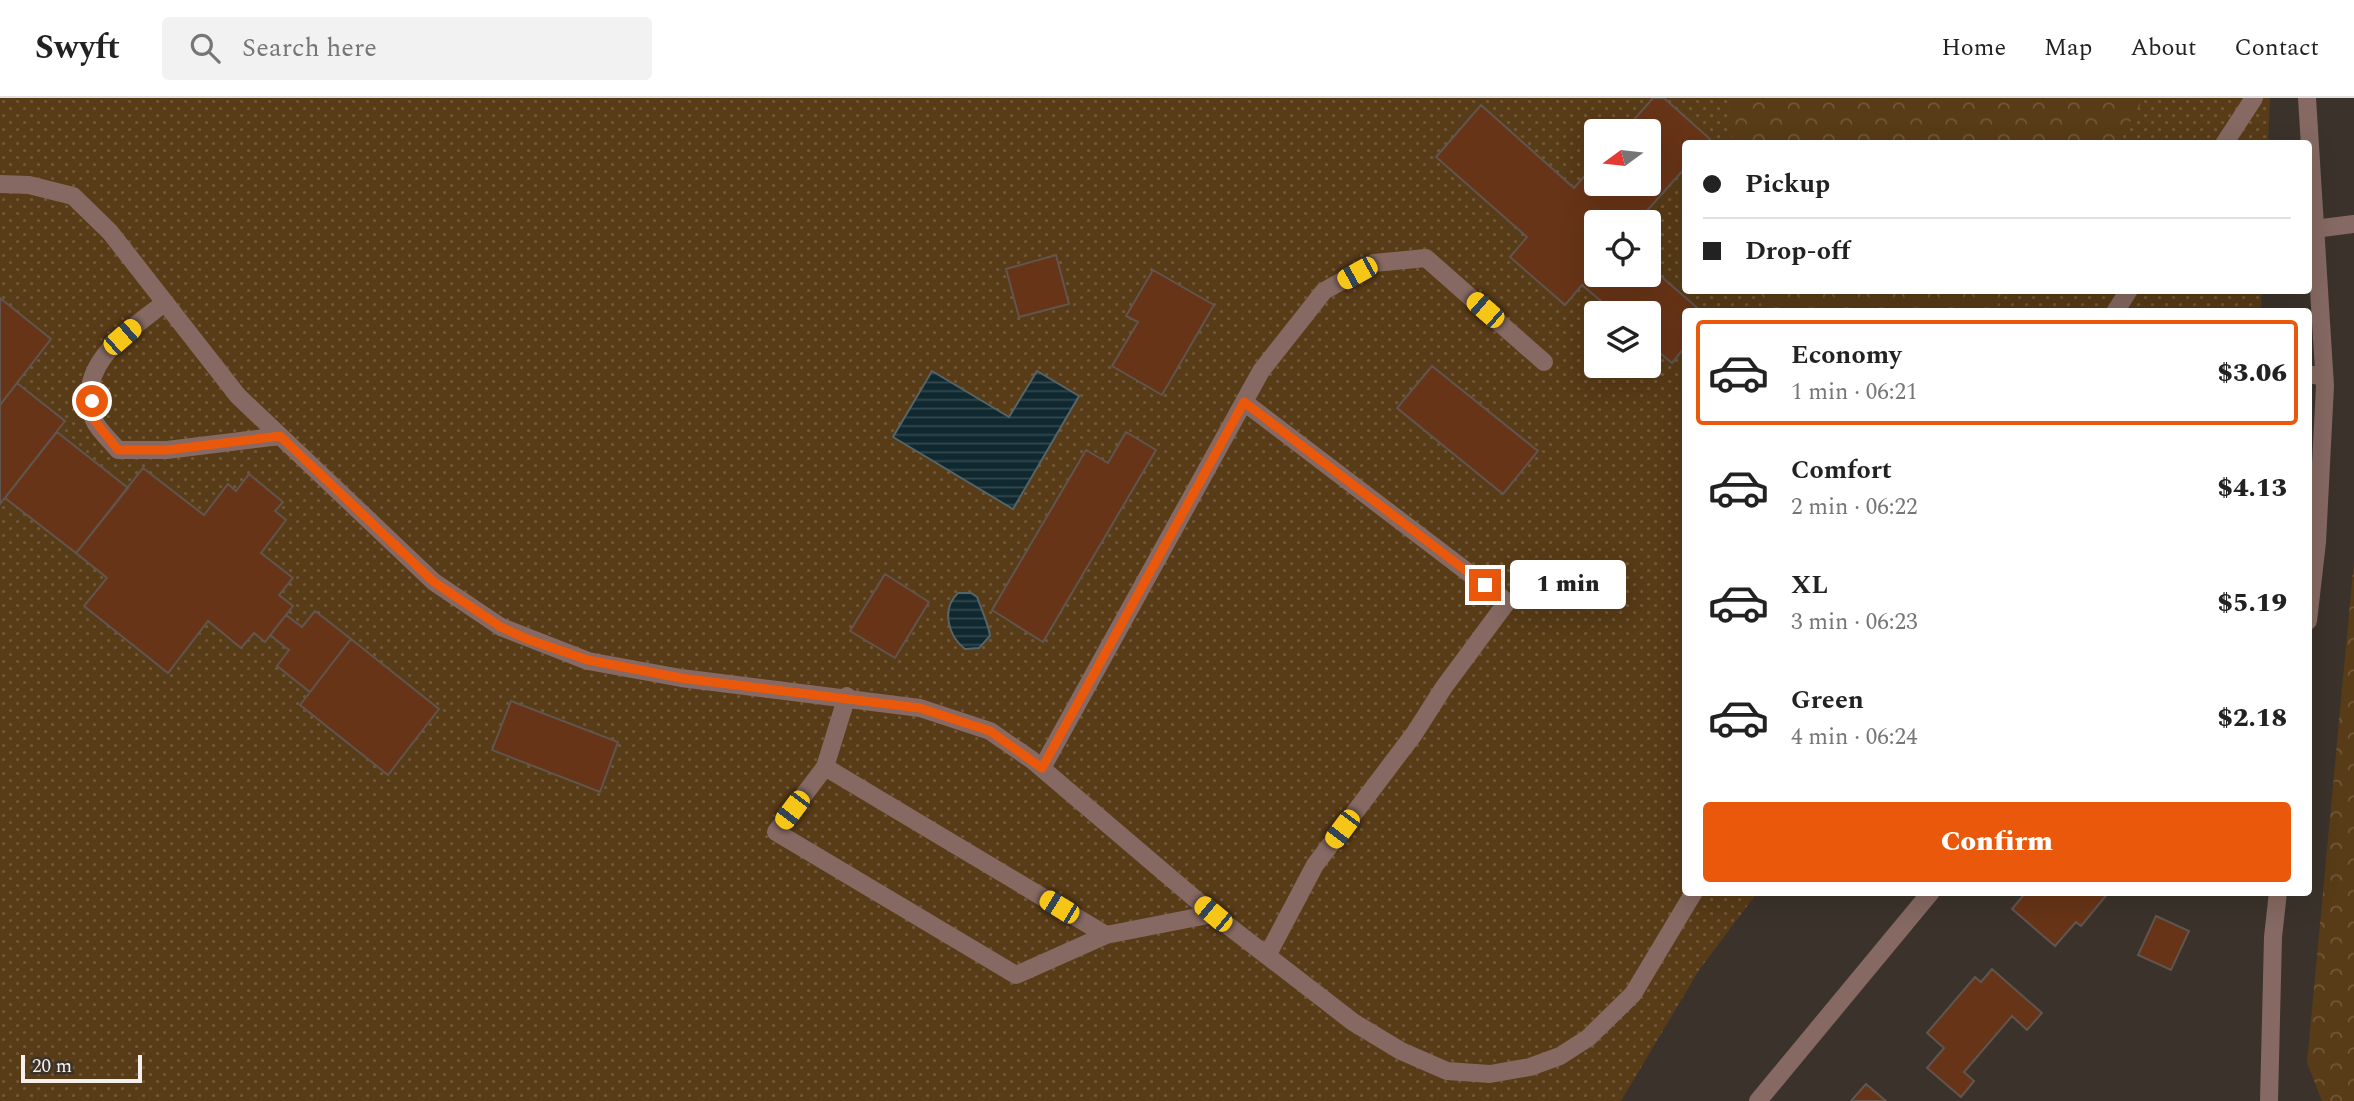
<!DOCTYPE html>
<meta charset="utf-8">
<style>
body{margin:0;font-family:Spectral,serif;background:#f2f2f2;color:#222;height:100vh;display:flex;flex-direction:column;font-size:26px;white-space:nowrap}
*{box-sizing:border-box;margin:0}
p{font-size:23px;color:#767676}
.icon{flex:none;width:38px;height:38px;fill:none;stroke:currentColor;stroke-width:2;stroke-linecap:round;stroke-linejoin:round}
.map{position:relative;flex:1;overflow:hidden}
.details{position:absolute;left:1682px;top:210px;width:630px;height:588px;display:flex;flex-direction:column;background:#fff;border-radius:7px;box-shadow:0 7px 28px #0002}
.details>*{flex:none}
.hud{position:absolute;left:1682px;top:42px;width:630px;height:154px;border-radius:7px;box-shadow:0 7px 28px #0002;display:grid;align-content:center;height:154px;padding:0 21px;background:#fff}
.needle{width:46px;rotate:255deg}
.controls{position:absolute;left:1584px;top:21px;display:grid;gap:14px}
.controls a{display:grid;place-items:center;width:77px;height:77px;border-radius:7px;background:#fff;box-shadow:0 7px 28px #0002;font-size:35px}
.scale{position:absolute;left:21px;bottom:18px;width:121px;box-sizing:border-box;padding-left:7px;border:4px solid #f5f0eb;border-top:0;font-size:19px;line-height:24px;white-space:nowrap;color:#f5f0eb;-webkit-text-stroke:5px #3b332b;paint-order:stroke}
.end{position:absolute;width:32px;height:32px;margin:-16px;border:9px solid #ea580c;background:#fff;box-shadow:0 0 0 4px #fff}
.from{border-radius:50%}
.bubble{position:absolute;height:49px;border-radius:7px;background:#fff;box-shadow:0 7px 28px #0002;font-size:23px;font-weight:800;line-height:49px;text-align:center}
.car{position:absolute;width:21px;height:42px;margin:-21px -10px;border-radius:9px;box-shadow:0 0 5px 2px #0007;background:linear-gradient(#f5c518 24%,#345 0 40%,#f5c518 0 76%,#345 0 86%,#f5c518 0)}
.hud b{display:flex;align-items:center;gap:24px;height:66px;font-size:26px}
.hud b+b{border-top:2px solid #e0e0e0}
.hud i{width:18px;height:18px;background:#222}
ul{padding:12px 0 0;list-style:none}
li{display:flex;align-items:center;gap:21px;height:105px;margin:0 14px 10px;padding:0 7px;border:4px solid transparent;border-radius:7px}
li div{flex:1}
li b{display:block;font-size:26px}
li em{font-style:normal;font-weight:800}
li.on{border-color:#ea580c}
li>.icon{width:63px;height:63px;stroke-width:1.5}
.cta{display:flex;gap:14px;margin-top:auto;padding:14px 21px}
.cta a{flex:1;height:80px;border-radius:7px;background:#ea580c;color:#fff;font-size:28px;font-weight:800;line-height:80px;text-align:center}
header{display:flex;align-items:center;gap:42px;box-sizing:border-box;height:98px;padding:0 35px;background:#fff;border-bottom:2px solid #e0e0e0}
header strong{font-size:33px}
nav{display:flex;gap:38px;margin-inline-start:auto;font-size:24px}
.search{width:490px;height:63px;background:#f2f2f2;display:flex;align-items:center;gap:18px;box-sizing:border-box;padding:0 24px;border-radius:7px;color:#767676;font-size:26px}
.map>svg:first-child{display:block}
</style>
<header>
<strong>Swyft</strong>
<div class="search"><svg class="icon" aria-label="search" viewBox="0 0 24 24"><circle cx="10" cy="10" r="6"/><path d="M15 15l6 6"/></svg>Search here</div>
<nav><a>Home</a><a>Map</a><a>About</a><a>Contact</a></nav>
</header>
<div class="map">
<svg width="2354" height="1003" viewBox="0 0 2354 1003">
<defs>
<pattern id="grass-dots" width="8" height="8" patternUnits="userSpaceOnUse" patternTransform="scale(1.75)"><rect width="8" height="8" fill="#583b17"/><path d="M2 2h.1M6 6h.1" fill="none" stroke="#715839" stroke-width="1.8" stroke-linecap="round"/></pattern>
<pattern id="forest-crowns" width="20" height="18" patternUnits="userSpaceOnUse" patternTransform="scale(1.75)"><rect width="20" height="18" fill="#583b17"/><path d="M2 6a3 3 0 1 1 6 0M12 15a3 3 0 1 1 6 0" fill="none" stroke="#715839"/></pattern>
<pattern id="water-rules" width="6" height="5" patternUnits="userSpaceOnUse" patternTransform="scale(1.75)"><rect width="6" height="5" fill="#102930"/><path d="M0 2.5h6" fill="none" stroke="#33484e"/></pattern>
</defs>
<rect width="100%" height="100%" fill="#3b332b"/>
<path fill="url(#grass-dots)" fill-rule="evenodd" d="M0,0H2270L2268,45L1685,46V192H2262L2261,213L1685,214V794L1757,795L1699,872L1621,1003H0ZM1596,33H1648V86H1596ZM1596,124H1648V177H1596ZM1596,215H1648V268H1596Z"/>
<path fill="url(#forest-crowns)" d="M1729,0H2144L2118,45L1732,46Z
M1755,193H2010L1991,214L1764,213Z
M2354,463V1003H2322L2307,965Z"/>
<path fill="url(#water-rules)" stroke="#556568" stroke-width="2" d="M932,273L1009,319L1037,273L1079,298L1013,411L893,339Z
M958,495H971L977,499C981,510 989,528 990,538L979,550L965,551C948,538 941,511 958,495Z"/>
<path fill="#683417" stroke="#60554f" stroke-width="2" d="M1653,0H1664L1710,41L1706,46H1685V70L1637,124H1596V177H1648V167L1702,214H1685V249L1672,265L1648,245V215H1615L1582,187L1565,207L1510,159L1527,139L1436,59L1481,7L1574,90L1596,65V86H1648V33H1624Z
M1056,157L1069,206L1019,219L1006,171Z
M1153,172L1214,207L1162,297L1112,268L1138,224L1126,218Z
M0,200L51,241L0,307Z
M1432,268L1538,353L1503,396L1397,310Z
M17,285L65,323L0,406V307Z
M57,334L128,390L76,455L5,400Z
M1126,334L1156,352L1043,544L992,512L1086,352L1108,365Z
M143,370L204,417L228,386L236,393L249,376L283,404L275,413L286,422L261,455L293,480L279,497L293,508L265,544L254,535L241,550L208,523L168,575L84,508L107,480L76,455Z
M885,476L929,504L895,560L850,533Z
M315,513L351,541L310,594L277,568L289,552L270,537L286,517L302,529Z
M351,541L439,611L388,677L300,607Z
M511,603L618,644L600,694L492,652Z
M2026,794H2109L2081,828L2076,824L2055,848L2012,811Z
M2156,818L2189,833L2171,872L2138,857Z
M1992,871L2042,915L2027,932L2012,918L1964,974L1974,983L1961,999L1927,970L1944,950L1927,935L1975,879L1981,884Z
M1866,986L1886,1003H1851Z"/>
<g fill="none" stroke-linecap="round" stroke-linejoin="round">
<path stroke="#856962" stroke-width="18" d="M2224,46L2254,0
M0,86L29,87L73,98L110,134L238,298L434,484L501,529L588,563L681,580L920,610L990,633L1032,662L1213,816L1353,924L1401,953L1447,973L1490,976L1530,969L1560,958L1588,940L1633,896L1694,794
M163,206C127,234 73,268 94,322C98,332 111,343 118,352H167L280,338
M2115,214L2129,192
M2308,276L2324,279
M1244,304L1507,504L1444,589L1414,636L1315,767L1267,858
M847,598L825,669L776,734L1016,877L1106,837L1213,816
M825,669L1106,837
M1042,670L1261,273L1324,193L1374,165L1426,160L1544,264"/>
<path stroke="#856962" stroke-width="18" d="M2314,131L2354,126
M1758,1003L1931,794"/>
<path stroke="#856962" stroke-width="18" d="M2307,0L2325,288L2317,444L2308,523
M2269,1003L2273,839L2278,794"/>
</g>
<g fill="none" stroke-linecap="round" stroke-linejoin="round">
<path stroke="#ea580c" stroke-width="9" d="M92,303L94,322L118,352H167L280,338L434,484L501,529L527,541L588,562L681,580L920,610L990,633L1042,670L1244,304L1485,487"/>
</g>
</svg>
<div class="controls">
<a><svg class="needle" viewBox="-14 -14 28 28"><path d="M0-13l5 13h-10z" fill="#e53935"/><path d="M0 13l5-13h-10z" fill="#767676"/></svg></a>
<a><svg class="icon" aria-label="locate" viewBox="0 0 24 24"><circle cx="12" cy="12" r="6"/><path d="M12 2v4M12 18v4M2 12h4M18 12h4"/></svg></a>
<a><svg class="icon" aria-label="layers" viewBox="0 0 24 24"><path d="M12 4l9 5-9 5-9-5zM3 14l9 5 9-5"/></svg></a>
</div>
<div class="scale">20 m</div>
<i class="end from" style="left:92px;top:303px"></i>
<i class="end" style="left:1485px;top:487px"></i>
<div class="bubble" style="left:1510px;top:462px;width:116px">1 min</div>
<i class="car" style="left:1357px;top:175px;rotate:241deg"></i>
<i class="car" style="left:1485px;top:212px;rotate:311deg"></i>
<i class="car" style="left:122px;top:239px;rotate:49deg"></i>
<i class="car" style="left:792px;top:712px;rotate:217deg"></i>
<i class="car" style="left:1342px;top:731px;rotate:217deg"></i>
<i class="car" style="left:1059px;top:809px;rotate:301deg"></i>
<i class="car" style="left:1213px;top:816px;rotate:310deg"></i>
<div class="hud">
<b><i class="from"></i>Pickup</b>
<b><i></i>Drop-off</b>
</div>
<section class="details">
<ul>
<li class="on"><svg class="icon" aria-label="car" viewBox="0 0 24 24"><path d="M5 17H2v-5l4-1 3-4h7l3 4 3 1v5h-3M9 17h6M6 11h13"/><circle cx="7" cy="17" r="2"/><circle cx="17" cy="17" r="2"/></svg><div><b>Economy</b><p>1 min · 06:21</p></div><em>$3.06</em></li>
<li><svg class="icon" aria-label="car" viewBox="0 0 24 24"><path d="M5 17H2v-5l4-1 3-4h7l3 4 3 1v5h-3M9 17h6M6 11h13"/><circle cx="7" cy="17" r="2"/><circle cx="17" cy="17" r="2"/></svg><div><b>Comfort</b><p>2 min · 06:22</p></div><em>$4.13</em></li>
<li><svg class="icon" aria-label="car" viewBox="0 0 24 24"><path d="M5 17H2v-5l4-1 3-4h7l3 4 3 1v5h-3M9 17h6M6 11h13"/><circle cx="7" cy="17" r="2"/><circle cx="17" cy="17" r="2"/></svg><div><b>XL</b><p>3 min · 06:23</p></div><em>$5.19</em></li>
<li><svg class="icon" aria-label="car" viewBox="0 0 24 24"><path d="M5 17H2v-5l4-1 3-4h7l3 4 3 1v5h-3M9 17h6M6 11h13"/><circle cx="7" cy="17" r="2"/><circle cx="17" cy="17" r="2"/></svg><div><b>Green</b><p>4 min · 06:24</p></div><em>$2.18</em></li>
</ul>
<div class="cta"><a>Confirm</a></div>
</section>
</div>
